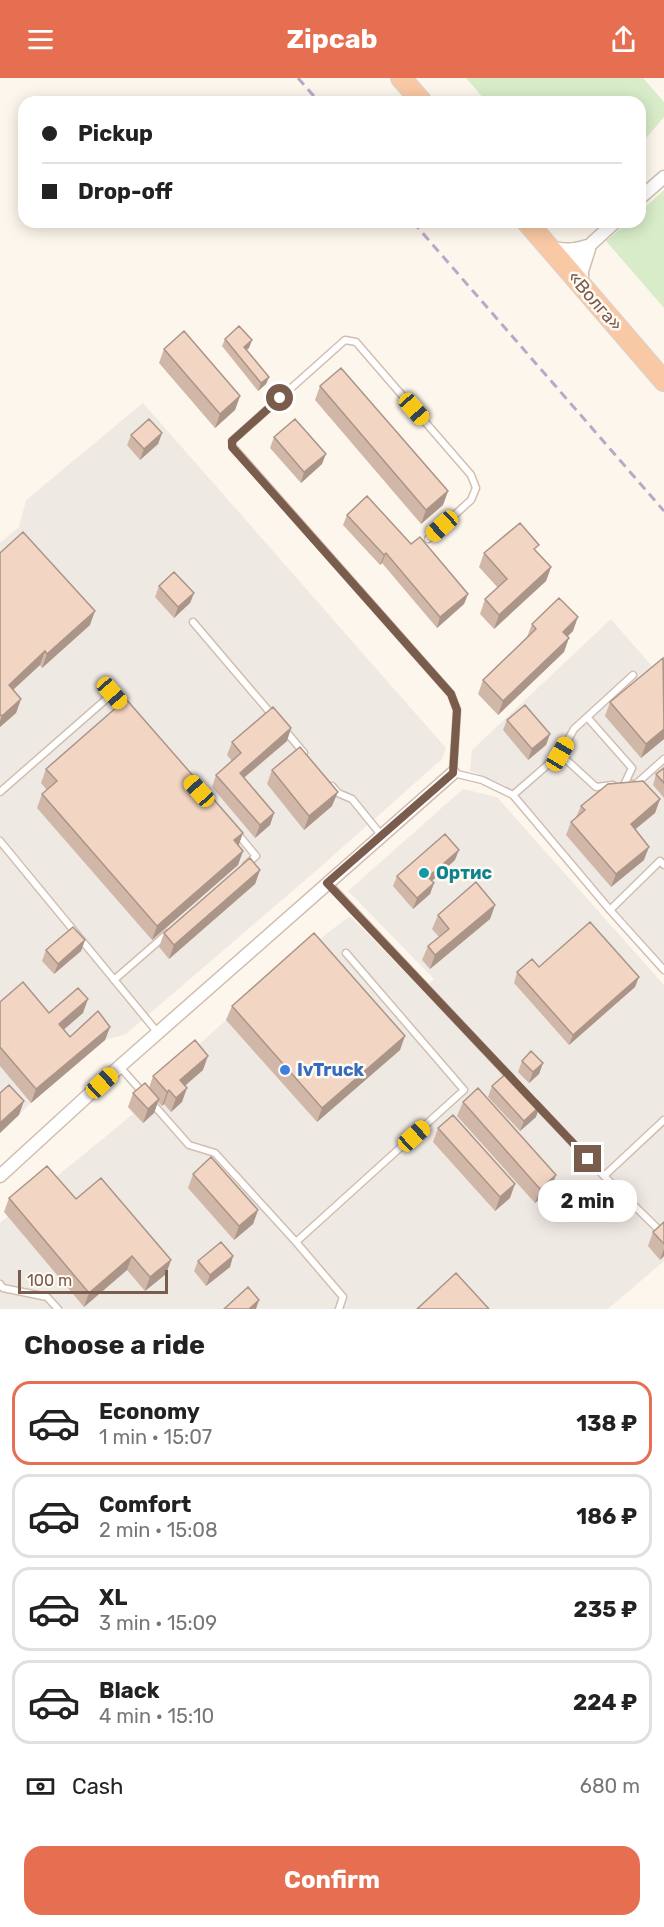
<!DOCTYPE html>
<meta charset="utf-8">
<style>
body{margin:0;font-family:Rubik,sans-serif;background:#f2f2f2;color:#222;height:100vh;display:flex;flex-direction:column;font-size:22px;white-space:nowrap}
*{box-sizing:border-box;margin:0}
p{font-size:20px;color:#767676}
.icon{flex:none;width:33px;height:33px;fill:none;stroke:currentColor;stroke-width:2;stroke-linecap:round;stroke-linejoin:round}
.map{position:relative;height:1231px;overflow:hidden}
.details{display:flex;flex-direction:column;background:#fff;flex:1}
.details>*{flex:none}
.top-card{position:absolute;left:18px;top:18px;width:628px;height:132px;border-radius:18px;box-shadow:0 3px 15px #0003;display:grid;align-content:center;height:132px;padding:0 24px;background:#fff}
.scale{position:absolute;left:18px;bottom:15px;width:150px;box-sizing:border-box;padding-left:6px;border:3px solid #7a5c4d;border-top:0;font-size:16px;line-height:21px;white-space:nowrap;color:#7a5c4d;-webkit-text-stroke:4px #fffaf3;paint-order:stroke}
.end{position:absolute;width:27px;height:27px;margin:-14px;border:8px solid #7a5c4d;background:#fff;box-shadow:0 0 0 3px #fff}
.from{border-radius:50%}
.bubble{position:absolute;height:42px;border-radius:18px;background:#fff;box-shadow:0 3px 15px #0003;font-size:20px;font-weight:700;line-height:42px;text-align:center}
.car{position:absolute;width:18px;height:36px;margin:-18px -9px;border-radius:8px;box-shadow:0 0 4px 2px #0007;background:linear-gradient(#f5c518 24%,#345 0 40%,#f5c518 0 76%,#345 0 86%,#f5c518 0)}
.top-card b{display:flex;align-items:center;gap:21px;height:57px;font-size:22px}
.top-card b+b{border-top:2px solid #e0e0e0}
.top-card i{width:15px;height:15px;background:#222}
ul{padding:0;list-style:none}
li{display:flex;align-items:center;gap:18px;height:84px;margin:0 12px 9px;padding:0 12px;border:3px solid #e0e0e0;border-radius:18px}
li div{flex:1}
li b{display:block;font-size:22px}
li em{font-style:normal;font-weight:700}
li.selected{border-color:#e76f51}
li>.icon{width:54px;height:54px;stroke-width:1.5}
h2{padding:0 24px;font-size:27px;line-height:72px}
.pay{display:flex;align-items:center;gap:15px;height:66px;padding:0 24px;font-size:22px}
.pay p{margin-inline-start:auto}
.action{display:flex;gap:12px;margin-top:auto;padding:12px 24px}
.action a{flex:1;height:69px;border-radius:18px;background:#e76f51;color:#fff;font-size:24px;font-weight:700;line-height:69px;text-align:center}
header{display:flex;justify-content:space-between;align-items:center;height:78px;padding:0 24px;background:#e76f51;color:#fff;font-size:27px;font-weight:700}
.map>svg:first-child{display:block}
</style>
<header><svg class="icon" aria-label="menu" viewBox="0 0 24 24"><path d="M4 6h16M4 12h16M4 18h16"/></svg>Zipcab<svg class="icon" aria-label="share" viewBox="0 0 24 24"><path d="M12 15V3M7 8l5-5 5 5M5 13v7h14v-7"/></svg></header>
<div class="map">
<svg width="664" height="1231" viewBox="0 0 664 1231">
<rect width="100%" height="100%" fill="#fdf6ec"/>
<path fill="#efe9e4" d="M143,325L446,670L442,681L317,792L126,956L105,962L31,1025L0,1055V465L19,449L26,422Z
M611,541L664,602V885L505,707L470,693L472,672Z
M463,711L497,719L664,907V1183L608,1231H0V1145L133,1036L128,1029L309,869L350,838L422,911L434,901L348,813Z"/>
<path fill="#d8ecc9" d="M466,0H643L664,24V39L641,66L640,24H487Z
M664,112V230L606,163L628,144H640L641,133Z"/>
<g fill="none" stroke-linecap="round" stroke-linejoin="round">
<defs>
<path id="service" d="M428,461L471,422L476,410L471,397L356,264L345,262L232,363L233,369L451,616L457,632L453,695L482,702L513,717L610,832L664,892
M193,544L273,638
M587,639L632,690L624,707
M284,651L304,675
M560,676L596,709L613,707
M632,706H636L664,681
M332,708L338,715L352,721L382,758
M0,714L112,616L126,631
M513,717L560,676L574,651L633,597
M237,755L256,778L246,787
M0,763L158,955
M328,805L512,1001
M610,832L660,783L664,787
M114,902L168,855
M120,989L143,1015
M152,1025L189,1067L215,1075L296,1164L343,1219L339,1231
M536,1026L604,1098L656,1149
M604,1098L664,1042
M296,1164L464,1012L346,875
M0,1206L3,1210L47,1219L58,1231"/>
<path id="minor" d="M640,120L664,99
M548,169C563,172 572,173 587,168
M566,189L615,144
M582,207V193L589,171
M0,1098L119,989L453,695"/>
<path id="trunk" d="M401,0L422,24
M527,144L664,303"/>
</defs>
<use href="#service" stroke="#d1beb0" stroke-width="9"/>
<use href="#minor" stroke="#d1beb0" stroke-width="15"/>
<use href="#trunk" stroke="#dad1cd" stroke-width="22"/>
<use href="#service" stroke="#fff" stroke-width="6"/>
<use href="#minor" stroke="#fff" stroke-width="12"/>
<use href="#trunk" stroke="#f9c8a4" stroke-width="20"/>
<path stroke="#b9a8c9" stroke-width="3" stroke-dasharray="9 6" stroke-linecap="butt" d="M298,0L319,24
M413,144L664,433"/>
</g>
<path fill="#d1b7a8" d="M225,261L249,270L246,272L269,299L266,306L258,313L222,268Z
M164,271L240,318L235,332L215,350L159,285Z
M320,308L448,413L443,427L421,446L315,322Z
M162,355L158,366L140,382L127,367L131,357Z
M274,359L322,386L301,405L270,370Z
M347,437L411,466L468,516L464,526L437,550L382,485L380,487L343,447Z
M537,474L551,489L546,503L494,551L480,536L485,521L498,510L479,489L484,475Z
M0,475L90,547L42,590L40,587L13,612L21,621L16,635L0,649Z
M159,508L194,515L190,525L174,540L155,519Z
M532,546L573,553L567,558L564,574L498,637L478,616L483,602L527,559Z
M664,580V661L641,680L605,638L610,624Z
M507,642L550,656L546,667L528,682L503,652Z
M291,650L287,663L244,700L274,735L270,747L255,760L212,709L216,697L232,683L227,677L232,664Z
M664,690V720L653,707L656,696Z
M46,691L243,755L238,767L243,773L238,787L152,862L37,730L42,716L47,712L41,705Z
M272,692L332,728L304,752L267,706Z
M660,721L655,735L635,751L644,782L611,809L566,757L571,744L576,739L581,728Z
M455,782L432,803L434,805L430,816L413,831L393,808L397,798Z
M260,792L255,806L169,881L159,869L164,855Z
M495,827L490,841L430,891L422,882L428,868L439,859L432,851L438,837Z
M85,862L81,873L54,896L42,883L46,872Z
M539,889L635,909L569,967L514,905L517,894Z
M0,924L49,935H83L63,952L70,959L110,949L105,962L31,1025L0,988Z
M232,928L400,972L317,1044L226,942Z
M522,983L543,985L539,996L529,1005L518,994Z
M203,992L185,1008L182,1024L171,1034L164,1026L162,1028L158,1024L154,1035L143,1045L128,1029L133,1015L149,1010L153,998Z
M492,1008L536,1039L520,1053L488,1019Z
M463,1024L551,1111L535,1125L457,1038Z
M438,1050L510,1120L495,1133L433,1064Z
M193,1096L258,1132L253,1146L234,1162L188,1110Z
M9,1120L76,1121L171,1182L166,1196L145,1213L127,1192L84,1229L4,1134Z
M664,1144V1178L660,1182L648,1168L653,1154Z
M233,1178L230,1189L206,1208L194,1193L198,1183Z"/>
<path fill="#aa9588" d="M252,262L249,270L241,276L244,269Z
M269,299L266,306L258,313L261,305Z
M240,318L235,332L215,350L220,336Z
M162,355L158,366L140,382L144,371Z
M326,376L322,386L301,405L304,394Z
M448,413L443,427L421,446L426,432Z
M386,475L382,485L380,487L384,477Z
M551,489L546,503L494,551L499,537Z
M194,515L190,525L174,540L178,529Z
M468,516L464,526L437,550L440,539Z
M95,533L90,547L42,590L47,576Z
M578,539L573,553L558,568L563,554Z
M569,560L564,574L498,637L503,623Z
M45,573L40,587L3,621L9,607Z
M21,621L16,635L0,649V643L2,638Z
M291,650L287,663L235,707L240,695Z
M664,651V661L641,680L646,666Z
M550,656L546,667L528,682L532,671Z
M338,714L332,728L304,752L309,738Z
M660,721L655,735L626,759L631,746Z
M274,735L270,747L255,760L260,747Z
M243,755L238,769L234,762Z
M649,769L644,782L611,809L616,796Z
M459,772L455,782L424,810L428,799Z
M243,773L238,787L152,862L157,848Z
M260,792L255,806L169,881L174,867Z
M434,805L430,816L413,831L417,820Z
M495,827L490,841L430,891L435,877Z
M85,862L81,873L54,896L58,886Z
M639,899L635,909L569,967L573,957Z
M88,921L83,935L54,960L59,946Z
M110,949L105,962L31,1025L36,1011Z
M405,958L400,972L317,1044L322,1030Z
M208,978L203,992L175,1016L180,1002Z
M543,985L539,996L529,1005L533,994Z
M187,1010L182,1024L171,1034L176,1020Z
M169,1012L164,1026L162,1028L167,1014Z
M159,1021L154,1035L143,1045L148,1031Z
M24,1023L19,1037L0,1055V1045Z
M540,1028L536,1039L520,1053L524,1043Z
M556,1097L551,1111L535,1125L540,1111Z
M515,1106L510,1120L495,1133L500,1119Z
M258,1132L253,1146L234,1162L239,1148Z
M664,1171V1178L660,1182Z
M132,1178L127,1192L84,1229L89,1215Z
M233,1178L230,1189L206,1208L210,1197Z
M171,1182L166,1196L145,1213L150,1199Z
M259,1222L256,1231H249Z"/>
<path fill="#f3d5c3" stroke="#aa9588" stroke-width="1.5" d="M239,248L252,262L244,269L269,299L261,305L225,261Z
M184,253L240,318L220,336L164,271Z
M341,290L448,413L426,432L320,308Z
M149,341L162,355L144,371L131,357Z
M295,341L326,376L304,394L274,359Z
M367,418L411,466L420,459L468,516L440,539L386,475L384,477L347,437Z
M520,445L539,467L534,471L551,489L499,537L485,521L507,501L484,475Z
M23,454L95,533L47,576L45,573L9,607L21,621L2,638L0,636V475Z
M174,494L194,515L178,529L159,508Z
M559,520L578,539L563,554L569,560L503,623L483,602L536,551L532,546Z
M663,580L664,651L646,666L610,624Z
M126,621L243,755L234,762L243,773L157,848L42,716L57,703L46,691Z
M525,627L550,656L532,671L507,642Z
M273,629L291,650L240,695L274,735L260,747L216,697L241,675L232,664Z
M300,669L338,714L309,738L272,692Z
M664,690V705L656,696Z
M643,703L660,721L631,746L649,769L616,796L571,744L585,732L581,728L608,706Z
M445,756L459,772L428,799L434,805L417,820L397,798Z
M250,780L260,792L174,867L164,855Z
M476,804L495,827L435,877L428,868L449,851L438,837Z
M590,844L639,899L573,957L517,894L532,881L539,889Z
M73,849L85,862L58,886L46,872Z
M314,855L405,958L322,1030L232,928Z
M23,904L49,935L78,910L88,921L59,946L70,959L98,933L110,949L36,1011L0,969V924Z
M195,962L208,978L180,1002L187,1010L176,1020L169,1012L167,1014L153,998Z
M531,973L543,985L533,994L522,983Z
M508,994L540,1028L524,1043L492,1008Z
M145,1005L159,1021L148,1031L133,1015Z
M9,1007L24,1023L0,1045V1015Z
M478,1010L556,1097L540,1111L463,1024Z
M453,1037L515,1106L500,1119L438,1050Z
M211,1079L258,1132L239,1148L193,1096Z
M47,1088L76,1121L101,1100L171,1182L150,1199L132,1178L89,1215L9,1120Z
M664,1144V1166L653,1154Z
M221,1164L233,1178L210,1197L198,1183Z
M456,1195L489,1231H417Z
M248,1209L259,1222L249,1231H224Z"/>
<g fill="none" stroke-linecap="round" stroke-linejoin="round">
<path stroke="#7a5c4d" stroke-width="8" d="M280,320L232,363V369L451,616L457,632L453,695L327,805L588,1081"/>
</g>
<circle fill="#0f9aa8" stroke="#fffaf3" stroke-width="2" cx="424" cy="795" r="6"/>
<circle fill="#3f7fe0" stroke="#fffaf3" stroke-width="2" cx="285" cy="992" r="6"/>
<g text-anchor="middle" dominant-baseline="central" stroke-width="5" stroke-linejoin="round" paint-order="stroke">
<g font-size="18" fill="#7a5c4d" stroke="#fffaf3">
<text transform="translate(595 223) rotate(49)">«Волга»</text>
</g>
<g font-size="18" font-weight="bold" fill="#0d838f" stroke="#fffaf3" text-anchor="start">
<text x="436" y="795">Ортис</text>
</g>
<g font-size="18" font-weight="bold" fill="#366cbe" stroke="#fffaf3" text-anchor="start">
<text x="297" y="992">IvTruck</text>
</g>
</g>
</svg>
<div class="scale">100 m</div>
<i class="end from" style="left:280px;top:320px"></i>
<i class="end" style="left:588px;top:1081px"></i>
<div class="bubble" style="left:538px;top:1102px;width:99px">2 min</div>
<i class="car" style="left:414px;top:331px;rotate:139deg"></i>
<i class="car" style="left:442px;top:448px;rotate:228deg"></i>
<i class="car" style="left:112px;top:615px;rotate:139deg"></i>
<i class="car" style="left:560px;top:676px;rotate:30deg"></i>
<i class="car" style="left:199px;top:713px;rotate:318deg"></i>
<i class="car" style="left:102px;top:1005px;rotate:47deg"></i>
<i class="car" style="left:414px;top:1058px;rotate:48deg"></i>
<div class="top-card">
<b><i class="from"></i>Pickup</b>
<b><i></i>Drop-off</b>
</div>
</div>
<section class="details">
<h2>Choose a ride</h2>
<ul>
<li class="selected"><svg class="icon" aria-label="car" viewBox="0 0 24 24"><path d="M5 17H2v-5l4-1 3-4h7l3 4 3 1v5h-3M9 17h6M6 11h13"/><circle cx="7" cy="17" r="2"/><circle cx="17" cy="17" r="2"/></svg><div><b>Economy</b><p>1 min · 15:07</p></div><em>138 ₽</em></li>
<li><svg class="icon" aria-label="car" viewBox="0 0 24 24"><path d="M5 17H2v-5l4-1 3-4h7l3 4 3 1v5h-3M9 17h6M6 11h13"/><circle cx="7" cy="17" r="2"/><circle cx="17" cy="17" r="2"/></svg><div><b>Comfort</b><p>2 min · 15:08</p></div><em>186 ₽</em></li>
<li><svg class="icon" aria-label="car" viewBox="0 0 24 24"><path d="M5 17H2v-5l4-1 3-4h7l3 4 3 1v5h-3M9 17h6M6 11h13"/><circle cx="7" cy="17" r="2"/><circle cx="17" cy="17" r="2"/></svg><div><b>XL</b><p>3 min · 15:09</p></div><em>235 ₽</em></li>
<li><svg class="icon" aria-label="car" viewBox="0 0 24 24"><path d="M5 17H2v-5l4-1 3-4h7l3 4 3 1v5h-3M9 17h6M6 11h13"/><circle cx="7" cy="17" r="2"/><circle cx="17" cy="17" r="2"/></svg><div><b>Black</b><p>4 min · 15:10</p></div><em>224 ₽</em></li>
</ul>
<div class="pay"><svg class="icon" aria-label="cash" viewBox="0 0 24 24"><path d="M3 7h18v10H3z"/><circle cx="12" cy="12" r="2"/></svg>Cash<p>680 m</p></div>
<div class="action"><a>Confirm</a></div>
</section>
